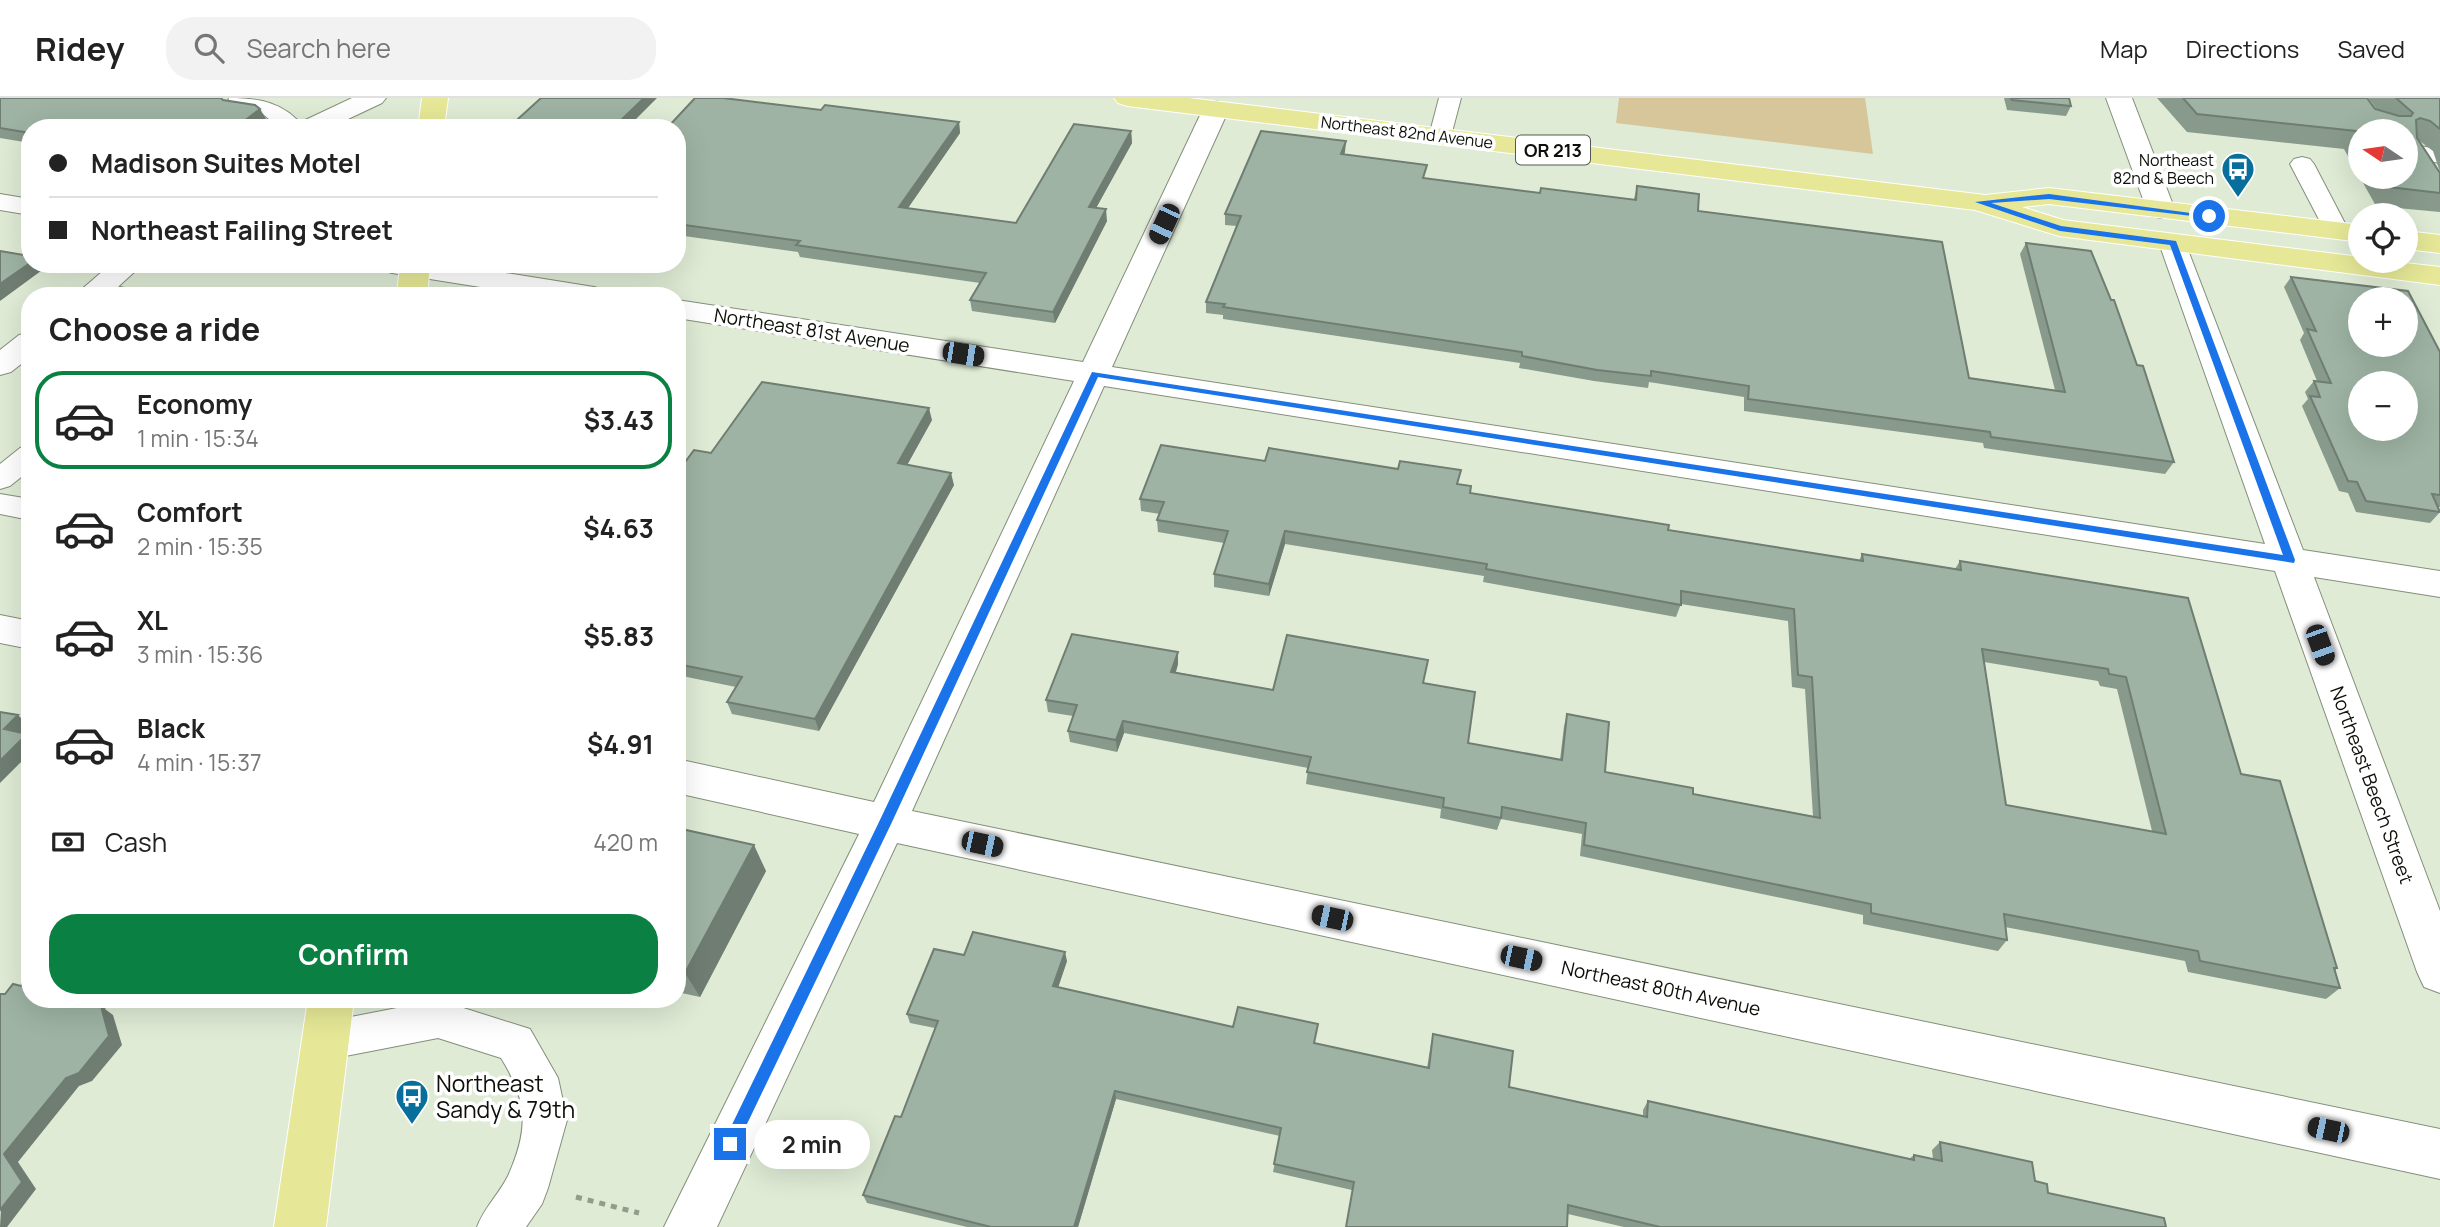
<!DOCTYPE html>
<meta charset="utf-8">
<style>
body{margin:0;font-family:Manrope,sans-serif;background:#f2f2f2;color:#222;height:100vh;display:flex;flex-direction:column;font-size:26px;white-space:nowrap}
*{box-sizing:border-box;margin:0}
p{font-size:23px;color:#767676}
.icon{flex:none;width:38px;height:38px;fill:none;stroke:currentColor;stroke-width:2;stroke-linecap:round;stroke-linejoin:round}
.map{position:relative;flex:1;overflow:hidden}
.panel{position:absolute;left:21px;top:189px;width:665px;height:721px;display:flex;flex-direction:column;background:#fff;border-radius:28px;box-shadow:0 7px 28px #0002}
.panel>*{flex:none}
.hud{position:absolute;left:21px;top:21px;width:665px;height:154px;border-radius:28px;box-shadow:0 7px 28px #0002;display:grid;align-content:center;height:154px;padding:0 28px;background:#fff}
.needle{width:46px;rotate:283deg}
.buttons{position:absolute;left:2348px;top:21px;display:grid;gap:14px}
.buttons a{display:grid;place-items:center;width:70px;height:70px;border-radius:50%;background:#fff;box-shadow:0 7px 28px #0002;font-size:35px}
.end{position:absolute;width:32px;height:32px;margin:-16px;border:9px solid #1a73e8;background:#fff;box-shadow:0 0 0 4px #fff}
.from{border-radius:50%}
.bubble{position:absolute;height:49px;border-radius:24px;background:#fff;box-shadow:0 7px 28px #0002;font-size:23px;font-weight:700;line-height:49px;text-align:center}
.car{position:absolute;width:21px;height:42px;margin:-21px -10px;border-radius:9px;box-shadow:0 0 5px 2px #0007;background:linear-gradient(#222 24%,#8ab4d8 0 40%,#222 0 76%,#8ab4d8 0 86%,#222 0)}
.hud b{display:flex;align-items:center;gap:24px;height:66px;font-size:26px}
.hud b+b{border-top:2px solid #e0e0e0}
.hud i{width:18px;height:18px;background:#222}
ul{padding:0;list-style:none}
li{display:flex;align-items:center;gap:21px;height:98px;margin:0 14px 10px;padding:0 14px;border:4px solid transparent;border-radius:28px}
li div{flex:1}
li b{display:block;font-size:26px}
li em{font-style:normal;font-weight:700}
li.active{border-color:#0b8043}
li>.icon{width:63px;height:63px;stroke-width:1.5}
h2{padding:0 28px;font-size:32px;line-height:84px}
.pay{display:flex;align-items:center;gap:18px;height:77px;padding:0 28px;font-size:26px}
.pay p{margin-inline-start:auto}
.button{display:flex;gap:14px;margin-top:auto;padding:14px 28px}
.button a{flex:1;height:80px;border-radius:28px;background:#0b8043;color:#fff;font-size:28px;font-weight:700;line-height:80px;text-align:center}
header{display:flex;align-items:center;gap:42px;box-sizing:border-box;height:98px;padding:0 35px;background:#fff;border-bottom:2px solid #e0e0e0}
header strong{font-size:33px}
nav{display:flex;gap:38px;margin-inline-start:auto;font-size:24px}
.search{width:490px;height:63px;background:#f2f2f2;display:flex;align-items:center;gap:18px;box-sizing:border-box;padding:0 24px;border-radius:28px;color:#767676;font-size:26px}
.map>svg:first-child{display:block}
</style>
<header>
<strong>Ridey</strong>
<div class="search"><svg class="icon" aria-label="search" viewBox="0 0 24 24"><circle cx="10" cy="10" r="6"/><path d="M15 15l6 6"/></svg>Search here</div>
<nav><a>Map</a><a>Directions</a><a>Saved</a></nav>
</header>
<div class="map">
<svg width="2440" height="1129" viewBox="0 0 2440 1129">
<rect width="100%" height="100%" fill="#dfebd5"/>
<path fill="#d7c69a" d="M1619,0H1865L1873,56L1616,25Z"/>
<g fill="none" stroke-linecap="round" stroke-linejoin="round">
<defs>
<path id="service" d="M229,0C258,0 285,4 304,30H279L263,16L230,11L227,6Z
M1439,0H1461L1451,38L1448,43H1432L1429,38Z
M2419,48L2440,51V65L2411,60L2408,55L2411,50Z
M2302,59L2310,61L2314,66L2349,133L2346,138L2337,140L2328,138L2325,133L2290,66L2294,61Z
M96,184L139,193L143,198L87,197L83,192L87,187Z
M30,347V372L10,388L0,391V366L20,350Z
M0,396L30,401V422L0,416Z
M438,902L530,931L558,980L567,1022L548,1090L542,1106L526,1129H477C484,1110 499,1096 508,1078C529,1031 528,1003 501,960L438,940L325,962L311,957L305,943L311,929L325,924Z"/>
<path id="minor" d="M352,0H386L382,5L329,30H295L299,25Z
M2106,0H2132L2175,112L2171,118L2161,120L2151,118L2147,112Z
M1216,3L1225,6L1229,11L1112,269L2265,446L2159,145L2163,139L2173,136L2183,139L2303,452L2440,473V499L2314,479L2440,813V895L2424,889L2417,874L2275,473L1104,288L912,713L2440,1031V1081L897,745L717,1129H664L859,736L677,695V661L874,704L1074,283L677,220V202L1083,264L1203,11L1207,6Z
M0,96L30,101V117L0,112Z
M111,166H143L108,198H74Z
M378,166H449L594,189L605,192L609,198H536L392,175L382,172Z
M30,235V259L11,274L0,277V252L19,237Z
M0,517L30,523V551L0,545Z"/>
<path id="primary" d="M422,0H448L444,30H418Z
M1114,0H1189L1985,97L2049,90L2361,127V144L2049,106L2022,109L2063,122L2361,159V163H2388L2440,169V187L2059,138L1975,112L1127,8L1118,5Z
M2406,133L2440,137V155L2406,151Z
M400,166H430L427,198H397Z
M308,901H354L326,1129H274Z"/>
</defs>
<use href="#service" stroke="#848f7b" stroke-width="2"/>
<use href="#minor" stroke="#848f7b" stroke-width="2"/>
<use href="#primary" stroke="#fff" stroke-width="2"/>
<path stroke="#939c8b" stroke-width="5" stroke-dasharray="6 6" stroke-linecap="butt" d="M576,1099L639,1115"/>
<use href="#service" fill="#fff" fill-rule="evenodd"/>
<use href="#minor" fill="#fff" fill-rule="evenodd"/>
<use href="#primary" fill="#e6e897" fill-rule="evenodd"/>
</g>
<path fill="#889a8c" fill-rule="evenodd" d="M0,0L223,2L260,11L267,23L30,30V45L0,40Z
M2004,0H2069L2071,8L2066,18L2007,12Z
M2157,0H2367L2377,11L2368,0H2440V74L2433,53L2417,41L2440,75V114L2376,108L2344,51L2187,34ZM2361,33L2406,79H2361Z
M821,12L959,24L960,35L908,110L1016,125L1131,33L1132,45L1096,110L1107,123L1055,225L972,213L970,202L980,185L800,159L798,154L677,137V30Z
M1346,43L1344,57L1424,81L1540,95L1634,101L1637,88L1698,113L1969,280L2055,292L2020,156L2026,145L2137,267L2174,364L2165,376L1984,350L1983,345L1744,313V299L1649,284L1648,290L1594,283L1519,270L1520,265L1223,221V217L1206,215V204L1237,128L1225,127V116Z
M2291,179L2440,254V409H2438L2440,414L2430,425L2356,414L2348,395L2339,393L2302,308L2308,301L2305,294L2314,283H2317L2300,242L2304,235L2284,189Z
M932,322L907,367L954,387L819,633L732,616L727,604L736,589L677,577V375L711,355Z
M1265,363L1470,395L1668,432L1859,463L1862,456L1955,471L1960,463L2188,500L2241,676L2337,870L2335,873L2340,890L2326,901L2188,874L2185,863L2005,829L2007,842L1998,853L1863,826V817L1580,758L1582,736L1501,721L1497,732L1440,720L1441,711L1306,686L1308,670L1124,635L1117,654L1070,644L1068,633L1073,618L1048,614L1046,602L1178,566L1176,574L1273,592L1423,585L1468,645L1560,662L1564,628L1567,616L1605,674L1693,696L1813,718L1805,591L1792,589L1788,523L1681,506L1676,519L1483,484L1484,478L1285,446L1269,498L1214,489V476L1224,445L1158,434L1157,422L1160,416L1141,413L1140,401ZM1984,564L2098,583L2100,588L2117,591L2152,733L2006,707Z
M677,730L766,773L700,899L677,894Z
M964,857L1067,863L1058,890L1233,929L1427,970L1431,945L1433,936L1509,989L1643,1018V1012L1648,1003L1909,1061L1914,1057L1933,1061L1932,1052L1940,1044L2035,1083L2048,1095L2166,1129H1624L1568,1116L1352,1092L1273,1074L1280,1038L1116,1001L1078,1129H967L867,1105L863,1097L901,1019L935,930L910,925L907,916Z"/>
<path fill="#6f7d72" d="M644,0H657L627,30H596Z
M260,11L267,23L257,30H235Z
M959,24L960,35L901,120L899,109Z
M1131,33L1132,45L1090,121L1089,109Z
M1346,43L1345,54L1340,67L1341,56Z
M1106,111L1107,123L1055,225L1053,214Z
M30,165V166H43L45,170L0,203V186Z
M929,310L932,322L901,378L898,365Z
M951,375L954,387L819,633L815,621Z
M1285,433V446L1269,498V486Z
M1178,554V566L1172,586L1171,574Z
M18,617L29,628L15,641L4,631Z
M1123,623L1124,635L1117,654L1116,642Z
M27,636L30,639V655L0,685V663Z
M754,747L766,773L700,899L685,875Z
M1065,854L1067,863L1055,898L1053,888Z
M93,901H112L105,911L113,917L122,947L92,983L79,988L18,1064L36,1091L7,1129H0L4,1056Z
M1115,993L1116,1001L1078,1129H1074Z"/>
<path fill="#9eb3a3" stroke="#6f7d72" stroke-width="2" fill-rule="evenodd" d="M0,0H221L223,2L255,7L260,11L235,30H30V35L0,30Z
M541,0H644L617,26L596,30H508Z
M695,0H723L821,12L825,7L959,24L899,109L1016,125L1074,26L1131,33L1089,109L1106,111L1053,214L970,202L986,175L796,147L800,143L677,126V96L683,90L677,89V30H667Z
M2011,0H2069L2071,8L2012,2Z
M2183,0H2367L2375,11L2399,18H2411L2413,15L2396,0H2440V31L2430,23L2420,20L2416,22L2417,40L2440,75V95L2389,89L2383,79H2406V33H2361V41L2356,33L2197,16Z
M1261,33L1346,43L1341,56L1427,67L1423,80L1540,95L1541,90L1636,102L1637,88L1699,96L1698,113L1942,144L1969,280L2065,294L2026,145L2091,153L2111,202H2114L2137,267L2143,268L2174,364L1991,339L1990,334L1748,301L1749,288L1651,273V278L1597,272L1522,258V254L1223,209L1225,206L1206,204L1241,118L1225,116Z
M0,153L30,158V165L0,186Z
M2291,179L2408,193L2440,254V397L2432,396L2440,414L2366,403L2357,384L2348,383L2310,298L2320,299L2314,283L2331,285L2307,231L2316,233ZM2361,201H2406V247H2361ZM2361,285H2406V331H2361Z
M762,284L929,310L898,365L951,375L815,621L727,604L742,579L677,566V375L694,352L711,355Z
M1161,347L1265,363L1269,350L1398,371L1400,363L1461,372L1457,386L1471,388L1470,395L1669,427L1668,432L1863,463L1862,456L1961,472L1960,463L2188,500L2241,676L2280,683L2337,870H2334L2340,890L2200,863L2198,853L2004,816L2007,842L1871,815V806L1584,747L1586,725L1502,709L1501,720L1443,709L1444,700L1307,674L1311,659L1123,623L1116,642L1068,633L1077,607L1046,602L1072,536L1178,554L1171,574L1273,592L1287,537L1428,562L1423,585L1475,594L1468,645L1562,662L1567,616L1609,624L1605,674L1693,690V696L1820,720L1812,579L1798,577L1794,511L1681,493V507L1486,471L1487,466L1285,433L1269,486L1214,476L1228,433L1157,422L1164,404L1140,401ZM1982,551L2108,571L2109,576L2126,579L2166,736L2006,707Z
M0,614L18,617L4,631L27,636L0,663Z
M677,730L754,747L685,875L677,874Z
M973,834L1065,854L1053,888L1233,929L1238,909L1318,926L1314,945L1429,970L1433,936L1513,953L1509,989L1647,1019L1648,1003L1914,1062V1057L1942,1063L1940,1044L2032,1064L2035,1083L2047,1086L2048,1095L2164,1120L2166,1129H1660L1568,1107L1567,1129H1346L1354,1084L1274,1066L1281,1030L1115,993L1074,1129H991L863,1097L895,1018L901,1019L938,923L907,916L934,851L964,857Z
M30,878V901H93L90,905L101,908L109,938L79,975L66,980L4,1056L22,1084L0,1112V896H5L13,886L21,888Z"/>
<path fill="#1a73e8" d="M2049,96L2213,118L2209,120L2049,101L1991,105L2061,128L2176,143L2295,462L2294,465L1098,279L892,724L735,1051L730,1053L725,1051L723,1046L725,1041L879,724L1092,274L2283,457L2170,147L2060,133L1975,104Z"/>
<defs>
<symbol id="bus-pin" viewBox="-11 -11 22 30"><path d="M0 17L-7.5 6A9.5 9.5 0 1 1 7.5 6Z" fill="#086e9b" stroke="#fff"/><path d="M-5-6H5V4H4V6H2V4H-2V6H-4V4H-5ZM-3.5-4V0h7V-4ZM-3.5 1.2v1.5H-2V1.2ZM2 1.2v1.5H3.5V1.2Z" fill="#fff"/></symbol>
</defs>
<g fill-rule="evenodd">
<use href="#bus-pin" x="2219" y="52" width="38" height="52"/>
<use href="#bus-pin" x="393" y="979" width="38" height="52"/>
</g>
<g text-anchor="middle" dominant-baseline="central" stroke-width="7" stroke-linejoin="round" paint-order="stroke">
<g font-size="16" fill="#0c1008" stroke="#fff">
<text transform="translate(1407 34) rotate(7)">Northeast 82nd Avenue</text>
</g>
<g font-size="16" fill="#0c1008" stroke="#fff" text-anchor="end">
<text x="2214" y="62">Northeast<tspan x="2214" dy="18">82nd &amp; Beech</tspan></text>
</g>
<rect fill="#fff" stroke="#555852" stroke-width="2" x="1516" y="37.5" width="74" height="29" rx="5"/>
<g font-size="18" font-weight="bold" fill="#0c1008">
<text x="1553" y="52">OR 213</text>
</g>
<g font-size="19" fill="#0c1008" stroke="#fff">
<text transform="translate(812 232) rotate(9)">Northeast 81st Avenue</text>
<text transform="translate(2372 687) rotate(70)">Northeast Beech Street</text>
<text transform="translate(1661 890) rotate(12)">Northeast 80th Avenue</text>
</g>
<g font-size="23" fill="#0c1008" stroke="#fff" text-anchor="start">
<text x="436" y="985">Northeast<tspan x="436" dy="26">Sandy &amp; 79th</tspan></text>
</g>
</g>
</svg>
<div class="buttons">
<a><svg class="needle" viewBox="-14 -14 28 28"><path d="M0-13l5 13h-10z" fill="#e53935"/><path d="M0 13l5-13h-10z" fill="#767676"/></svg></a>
<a><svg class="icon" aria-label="locate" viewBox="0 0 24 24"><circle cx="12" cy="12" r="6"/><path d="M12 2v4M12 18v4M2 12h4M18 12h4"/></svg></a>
<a>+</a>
<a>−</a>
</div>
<i class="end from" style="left:2209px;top:118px"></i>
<i class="end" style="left:730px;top:1046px"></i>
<div class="bubble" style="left:754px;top:1022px;width:116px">2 min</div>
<i class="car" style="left:1164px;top:126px;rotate:205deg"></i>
<i class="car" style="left:963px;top:256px;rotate:99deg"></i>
<i class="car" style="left:2320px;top:547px;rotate:160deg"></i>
<i class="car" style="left:982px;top:746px;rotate:102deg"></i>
<i class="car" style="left:1332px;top:820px;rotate:282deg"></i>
<i class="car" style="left:1521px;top:860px;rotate:102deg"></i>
<i class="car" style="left:2328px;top:1032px;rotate:282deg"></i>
<div class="hud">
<b><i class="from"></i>Madison Suites Motel</b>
<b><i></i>Northeast Failing Street</b>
</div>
<section class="panel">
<h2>Choose a ride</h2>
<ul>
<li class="active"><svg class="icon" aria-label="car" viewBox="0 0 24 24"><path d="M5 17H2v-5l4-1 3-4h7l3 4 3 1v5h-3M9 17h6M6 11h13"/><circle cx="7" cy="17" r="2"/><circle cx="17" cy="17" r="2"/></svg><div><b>Economy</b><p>1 min · 15:34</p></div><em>$3.43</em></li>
<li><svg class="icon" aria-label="car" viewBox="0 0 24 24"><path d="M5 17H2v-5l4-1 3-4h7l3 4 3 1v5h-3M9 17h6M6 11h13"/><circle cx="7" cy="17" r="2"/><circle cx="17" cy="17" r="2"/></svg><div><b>Comfort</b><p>2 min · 15:35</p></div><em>$4.63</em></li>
<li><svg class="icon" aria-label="car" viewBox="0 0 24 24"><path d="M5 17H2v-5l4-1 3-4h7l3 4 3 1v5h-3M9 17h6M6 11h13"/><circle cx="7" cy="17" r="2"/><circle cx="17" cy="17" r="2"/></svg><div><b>XL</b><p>3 min · 15:36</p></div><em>$5.83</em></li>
<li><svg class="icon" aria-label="car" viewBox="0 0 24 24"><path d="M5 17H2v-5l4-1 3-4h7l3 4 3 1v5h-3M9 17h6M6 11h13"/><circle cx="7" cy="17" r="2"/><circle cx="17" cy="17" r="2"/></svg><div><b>Black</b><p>4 min · 15:37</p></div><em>$4.91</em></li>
</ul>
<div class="pay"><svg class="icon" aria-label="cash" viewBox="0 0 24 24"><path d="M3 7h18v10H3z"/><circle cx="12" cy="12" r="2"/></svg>Cash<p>420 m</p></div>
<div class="button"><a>Confirm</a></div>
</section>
</div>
